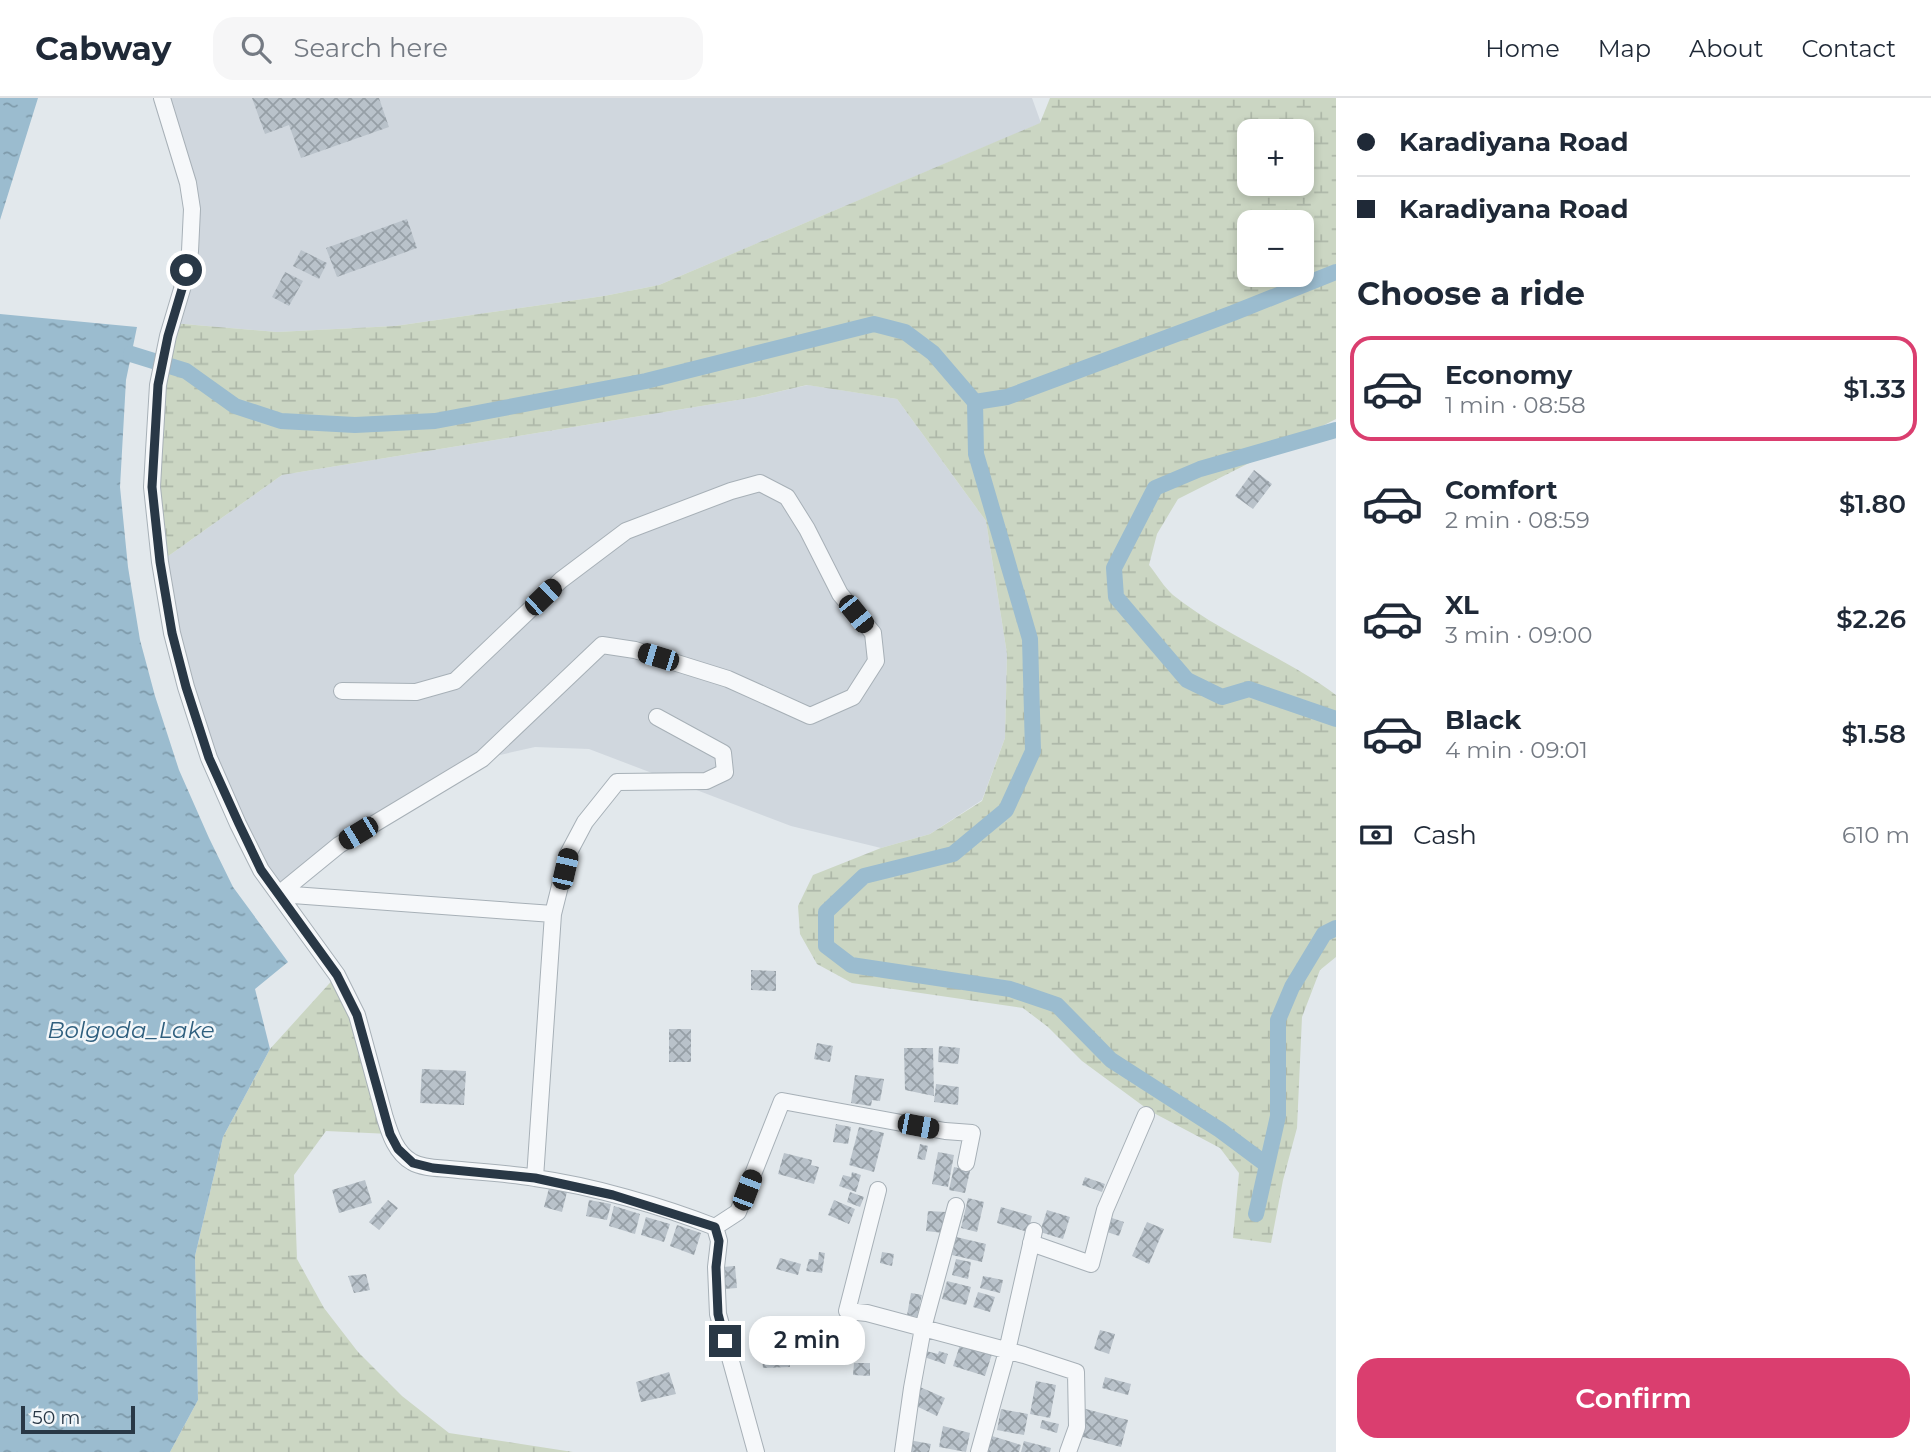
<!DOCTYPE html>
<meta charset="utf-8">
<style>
body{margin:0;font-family:Montserrat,sans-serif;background:#f6f6f7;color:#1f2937;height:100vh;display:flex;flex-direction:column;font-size:26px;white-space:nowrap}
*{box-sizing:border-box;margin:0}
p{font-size:23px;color:#747a83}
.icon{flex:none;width:38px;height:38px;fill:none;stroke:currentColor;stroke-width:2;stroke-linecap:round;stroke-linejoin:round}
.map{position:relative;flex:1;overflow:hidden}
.side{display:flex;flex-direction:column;background:#fff;width:595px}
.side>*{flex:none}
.top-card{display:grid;align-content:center;height:154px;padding:0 21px;background:#fff}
.buttons{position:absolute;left:1237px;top:21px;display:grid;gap:14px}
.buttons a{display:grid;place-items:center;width:77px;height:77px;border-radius:14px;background:#fff;box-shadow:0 4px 10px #0003;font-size:35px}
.scale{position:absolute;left:21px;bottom:18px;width:114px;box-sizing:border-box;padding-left:7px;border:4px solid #293846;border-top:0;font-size:19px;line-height:24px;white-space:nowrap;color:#293846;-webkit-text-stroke:5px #f2f6f9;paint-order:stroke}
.end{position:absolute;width:32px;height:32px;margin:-16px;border:9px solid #293846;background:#fff;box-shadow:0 0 0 4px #fff}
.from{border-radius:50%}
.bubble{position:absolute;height:49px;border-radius:21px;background:#fff;box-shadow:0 4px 10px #0003;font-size:23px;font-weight:600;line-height:49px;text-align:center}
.car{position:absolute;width:21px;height:42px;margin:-21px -10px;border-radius:9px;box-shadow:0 0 5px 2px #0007;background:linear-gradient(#222 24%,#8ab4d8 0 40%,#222 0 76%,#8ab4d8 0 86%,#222 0)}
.top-card b{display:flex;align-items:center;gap:24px;height:66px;font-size:26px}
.top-card b+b{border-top:2px solid #e0e1e3}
.top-card i{width:18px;height:18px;background:#1f2937}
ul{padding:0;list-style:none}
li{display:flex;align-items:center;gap:21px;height:105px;margin:0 14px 10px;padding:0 7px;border:4px solid transparent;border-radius:21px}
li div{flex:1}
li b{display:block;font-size:26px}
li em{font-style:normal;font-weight:600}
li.active{border-color:#da3e6f}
li>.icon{width:63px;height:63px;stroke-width:1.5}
h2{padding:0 21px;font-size:32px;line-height:84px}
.pay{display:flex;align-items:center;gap:18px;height:77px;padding:0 21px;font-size:26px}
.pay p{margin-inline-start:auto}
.action{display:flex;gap:14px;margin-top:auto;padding:14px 21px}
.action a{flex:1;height:80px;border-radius:21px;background:#da3e6f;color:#fff;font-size:28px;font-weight:600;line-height:80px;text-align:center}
header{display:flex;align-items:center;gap:42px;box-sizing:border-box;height:98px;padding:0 35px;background:#fff;border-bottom:2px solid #e0e1e3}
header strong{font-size:33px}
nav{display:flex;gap:38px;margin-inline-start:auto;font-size:24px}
.search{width:490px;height:63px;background:#f6f6f7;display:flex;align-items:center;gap:18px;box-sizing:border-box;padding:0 24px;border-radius:21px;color:#747a83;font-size:26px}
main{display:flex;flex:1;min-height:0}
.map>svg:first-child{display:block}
</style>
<header>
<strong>Cabway</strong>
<div class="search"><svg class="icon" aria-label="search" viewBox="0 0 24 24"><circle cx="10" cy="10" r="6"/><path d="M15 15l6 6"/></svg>Search here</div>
<nav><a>Home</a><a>Map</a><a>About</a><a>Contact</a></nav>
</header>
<main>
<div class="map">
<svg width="1336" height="1354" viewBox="0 0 1336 1354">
<defs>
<pattern id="wetland-marsh" width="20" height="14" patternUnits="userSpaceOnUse" patternTransform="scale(1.75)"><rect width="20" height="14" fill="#cbd6c3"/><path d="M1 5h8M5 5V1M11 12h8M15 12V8" fill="none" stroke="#aeb8a9"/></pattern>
<pattern id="water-ripples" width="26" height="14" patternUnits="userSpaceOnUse" patternTransform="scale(1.75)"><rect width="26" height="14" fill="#9bbccf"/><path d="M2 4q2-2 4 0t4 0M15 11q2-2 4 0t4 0" fill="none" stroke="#7e9aaa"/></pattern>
<pattern id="building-cross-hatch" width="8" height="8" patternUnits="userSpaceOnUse" patternTransform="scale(1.75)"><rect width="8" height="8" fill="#b9c2ca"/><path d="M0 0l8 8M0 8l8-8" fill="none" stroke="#969fa6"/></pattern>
</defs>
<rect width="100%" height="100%" fill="#e2e8ec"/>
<path fill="#d0d7de" d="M162,0H1032L1041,25L659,187L604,198L395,228L277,234L172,225L192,126Z
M808,287L897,301L986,423L1007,556L1005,640L982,702L930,736L881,750L791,728L589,651L535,649L482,661L279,796L209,660L160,464L282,377L756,299Z"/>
<path fill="url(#wetland-marsh)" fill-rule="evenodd" d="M1050,0H1336V321L1178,401L1157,436L1149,467C1157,477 1164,489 1173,497C1223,537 1285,559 1336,597V859L1320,872L1302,919L1297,1030L1283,1082L1271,1145L1233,1140L1239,1075L1220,1050L1150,1013L1082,963L1048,929L1023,910L852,885L817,866L800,836L798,808L813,777L881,750L930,736L982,703L1005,640L1007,556L986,423L897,301L807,287L756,299L282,377L160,464L152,389L172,225L277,234L395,228L604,198L659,187L1040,25ZM1250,33H1302V86H1250ZM1250,124H1302V177H1250Z
M337,877L390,1036L326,1033L294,1077L297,1161L324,1210L358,1254L402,1298L449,1335L573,1354H170L198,1302L195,1158L223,1039L270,951Z"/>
<path fill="url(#water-ripples)" d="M0,0H38L0,122Z
M0,216L137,229L126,282L120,389L128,469L140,542L155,598L179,672L209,740L233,789L288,864L255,891L270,951L223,1039L195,1158L198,1302L170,1354H0Z"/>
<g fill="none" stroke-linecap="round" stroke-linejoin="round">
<path stroke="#9bbccf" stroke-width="16" d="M131,256L186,273L235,308L281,323L355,327L435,323L646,283L874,226L905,234L933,255L975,304L1007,299L1233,215L1336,174
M975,304L976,356L1030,541L1033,653L1006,712L953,756L864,778L826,814V848L851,867L1010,891L1057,907L1111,962L1220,1032L1267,1067
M1336,332L1200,371L1155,390L1114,470L1116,499L1187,582L1222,599L1249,591L1336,621
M1256,1116L1278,1018V922L1292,889L1324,836L1336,830"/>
</g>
<path fill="url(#building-cross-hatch)" d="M252,0H379L389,29L301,60L289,27L265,36Z
M407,121L417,150L337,179L326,150Z
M301,152L327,165L319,181L293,168Z
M285,174L303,183L289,208L272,199Z
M1254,372L1272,386L1253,411L1235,398Z
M751,872L776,873V893L751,892Z
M669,931H691V964H669Z
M817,945L833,948L830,964L814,961Z
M939,948L960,950L958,966L938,964Z
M904,950H933L934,998L905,992Z
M422,971L466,973L464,1007L420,1005Z
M855,977L884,981L880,1003L872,1002L871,1008L851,1005Z
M936,986L959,989L958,1007L934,1004Z
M836,1026L851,1029L848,1046L833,1044Z
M859,1029L884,1035L874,1074L849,1067Z
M920,1046L928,1048L925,1062L917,1061Z
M938,1054L954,1057L948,1089L932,1086Z
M784,1055L812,1062L811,1067L819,1069L814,1086L778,1076Z
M954,1069L970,1073L965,1095L949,1092Z
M852,1074L861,1077L856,1094L839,1088L843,1077L851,1079Z
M1085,1079L1105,1086L1102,1094L1082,1087Z
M365,1082L372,1105L339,1115L332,1092Z
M549,1090L567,1094L562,1114L544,1109Z
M850,1094L864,1099L860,1109L847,1104Z
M968,1100L984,1104L977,1134L961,1130Z
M388,1102L398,1110L379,1132L369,1124Z
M589,1102L611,1106L607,1122L586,1118Z
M834,1102L855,1111L849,1126L828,1117Z
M614,1108L640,1116L635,1136L609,1128Z
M1001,1109L1032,1118L1028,1134L997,1125Z
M1047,1112L1070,1119L1063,1141L1040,1134Z
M928,1113L946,1114L944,1135L926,1133Z
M646,1119L670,1126L664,1144L641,1137Z
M1109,1119L1124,1124L1119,1138L1104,1133Z
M1147,1124L1164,1131L1149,1166L1132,1158Z
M677,1127L701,1135L694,1157L670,1148Z
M956,1139L986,1146L982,1164L952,1157Z
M819,1154L825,1155L822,1175L806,1173L809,1161L818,1162Z
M882,1154L894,1156L892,1168L880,1165Z
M780,1160L801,1166L798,1177L776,1171Z
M956,1161L971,1164L968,1181L952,1177Z
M735,1168L737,1190L723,1191L722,1169Z
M366,1176L370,1192L354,1195L348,1178Z
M983,1178L1003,1182L1000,1195L980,1190Z
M947,1183L971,1189L966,1207L942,1201Z
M978,1194L995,1199L990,1214L973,1209Z
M911,1195L922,1197L917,1219L907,1217Z
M1100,1232L1115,1236L1109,1256L1094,1251Z
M960,1247L992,1256L985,1278L953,1268Z
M789,1250L790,1269L763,1270L761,1251Z
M926,1253L938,1256L939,1253L948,1256L945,1266L924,1259Z
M854,1265H870V1278L853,1277Z
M669,1274L676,1296L641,1304L636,1284Z
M1105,1279L1131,1286L1128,1297L1102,1290Z
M1036,1283L1056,1287L1050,1320L1030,1316Z
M920,1289L945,1300L937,1318L912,1306Z
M1082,1310L1128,1322L1121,1349L1075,1337Z
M1001,1311L1028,1316L1024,1337L997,1332Z
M1042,1322L1059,1326L1057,1335L1040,1330Z
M943,1328L970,1335L966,1354L939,1349Z
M992,1338L1021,1347L1019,1354H987Z
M909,1342L931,1346L929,1354H907Z
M1024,1343L1051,1350L1050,1354H1021Z"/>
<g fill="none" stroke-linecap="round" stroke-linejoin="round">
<defs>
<path id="minor" d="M162,0L188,85L192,111L190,153L182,191L168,238L158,287L154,353L152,389L160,464L172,535L186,589L209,660L238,726L261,772L337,877L357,917L385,1020C390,1036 396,1055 412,1064C422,1070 438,1070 449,1071C478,1074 506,1075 535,1080C592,1088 662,1108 715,1129L719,1143L716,1169L718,1216L756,1354
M342,593L416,594L455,583L561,482L626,433L731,393L760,385L787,399L807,431L840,496L873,535L876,563L853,599L810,618L728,581L635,552L602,547L482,661L339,747L279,796L553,816
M535,1080L553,816L568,756L585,724L617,684L706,683L725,674L723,655L657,619
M878,1092L847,1213L867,1215L1024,1257L1076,1274L1077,1329L1068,1354
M715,1129L738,1114L782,1003L945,1033L972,1035L966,1065
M1031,1145L1091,1166L1105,1112L1146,1017
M903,1354L912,1290L923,1230L956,1108
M979,1354L1007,1253L1034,1133"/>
</defs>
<use href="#minor" stroke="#a7b0b7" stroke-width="18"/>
<use href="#minor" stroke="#f6f8fa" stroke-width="16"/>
</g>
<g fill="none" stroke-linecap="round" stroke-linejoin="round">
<path stroke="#293846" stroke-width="9" d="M186,172L182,191L168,238L158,287L152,389L160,464L172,535L186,589L209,660L239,726L261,772L337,877L357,917L390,1036L398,1051L413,1065L433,1070L535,1080L613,1097L715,1129L719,1143L716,1169L718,1216L725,1243"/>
</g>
<g text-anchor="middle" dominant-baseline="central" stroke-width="5" stroke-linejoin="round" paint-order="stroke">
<g font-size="23" font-style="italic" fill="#2f5f7e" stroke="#f2f6f9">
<text x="131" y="932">Bolgoda_Lake</text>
</g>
</g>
</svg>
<div class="buttons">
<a>+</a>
<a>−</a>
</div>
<div class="scale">50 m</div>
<i class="end from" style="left:186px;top:172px"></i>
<i class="end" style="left:725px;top:1243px"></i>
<div class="bubble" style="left:749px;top:1218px;width:116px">2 min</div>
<i class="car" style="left:543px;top:499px;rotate:46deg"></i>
<i class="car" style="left:856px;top:516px;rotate:141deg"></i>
<i class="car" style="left:658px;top:559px;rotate:287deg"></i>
<i class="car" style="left:358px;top:735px;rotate:239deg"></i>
<i class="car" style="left:565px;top:771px;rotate:13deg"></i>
<i class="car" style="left:918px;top:1028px;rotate:101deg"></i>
<i class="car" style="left:747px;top:1092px;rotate:21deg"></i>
</div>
<section class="side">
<div class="top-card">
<b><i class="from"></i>Karadiyana Road</b>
<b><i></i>Karadiyana Road</b>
</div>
<h2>Choose a ride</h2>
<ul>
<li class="active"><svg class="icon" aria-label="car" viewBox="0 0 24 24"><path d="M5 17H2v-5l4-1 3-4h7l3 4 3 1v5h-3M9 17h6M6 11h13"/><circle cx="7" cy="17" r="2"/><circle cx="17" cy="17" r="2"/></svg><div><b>Economy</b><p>1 min · 08:58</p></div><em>$1.33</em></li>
<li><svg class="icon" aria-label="car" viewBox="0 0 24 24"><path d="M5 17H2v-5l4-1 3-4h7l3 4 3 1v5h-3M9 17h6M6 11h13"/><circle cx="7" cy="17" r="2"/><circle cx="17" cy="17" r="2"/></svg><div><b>Comfort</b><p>2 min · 08:59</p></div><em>$1.80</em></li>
<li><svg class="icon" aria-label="car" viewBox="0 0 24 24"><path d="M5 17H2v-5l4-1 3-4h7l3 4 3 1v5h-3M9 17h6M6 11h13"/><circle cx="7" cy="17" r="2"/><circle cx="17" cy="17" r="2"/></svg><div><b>XL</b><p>3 min · 09:00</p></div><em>$2.26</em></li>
<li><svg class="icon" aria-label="car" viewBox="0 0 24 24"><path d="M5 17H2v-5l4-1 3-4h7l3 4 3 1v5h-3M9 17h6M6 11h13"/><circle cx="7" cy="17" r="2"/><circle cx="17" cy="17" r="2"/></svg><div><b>Black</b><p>4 min · 09:01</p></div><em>$1.58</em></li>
</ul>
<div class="pay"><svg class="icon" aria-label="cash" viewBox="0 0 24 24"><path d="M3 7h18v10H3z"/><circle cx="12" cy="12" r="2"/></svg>Cash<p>610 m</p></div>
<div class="action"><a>Confirm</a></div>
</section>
</main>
